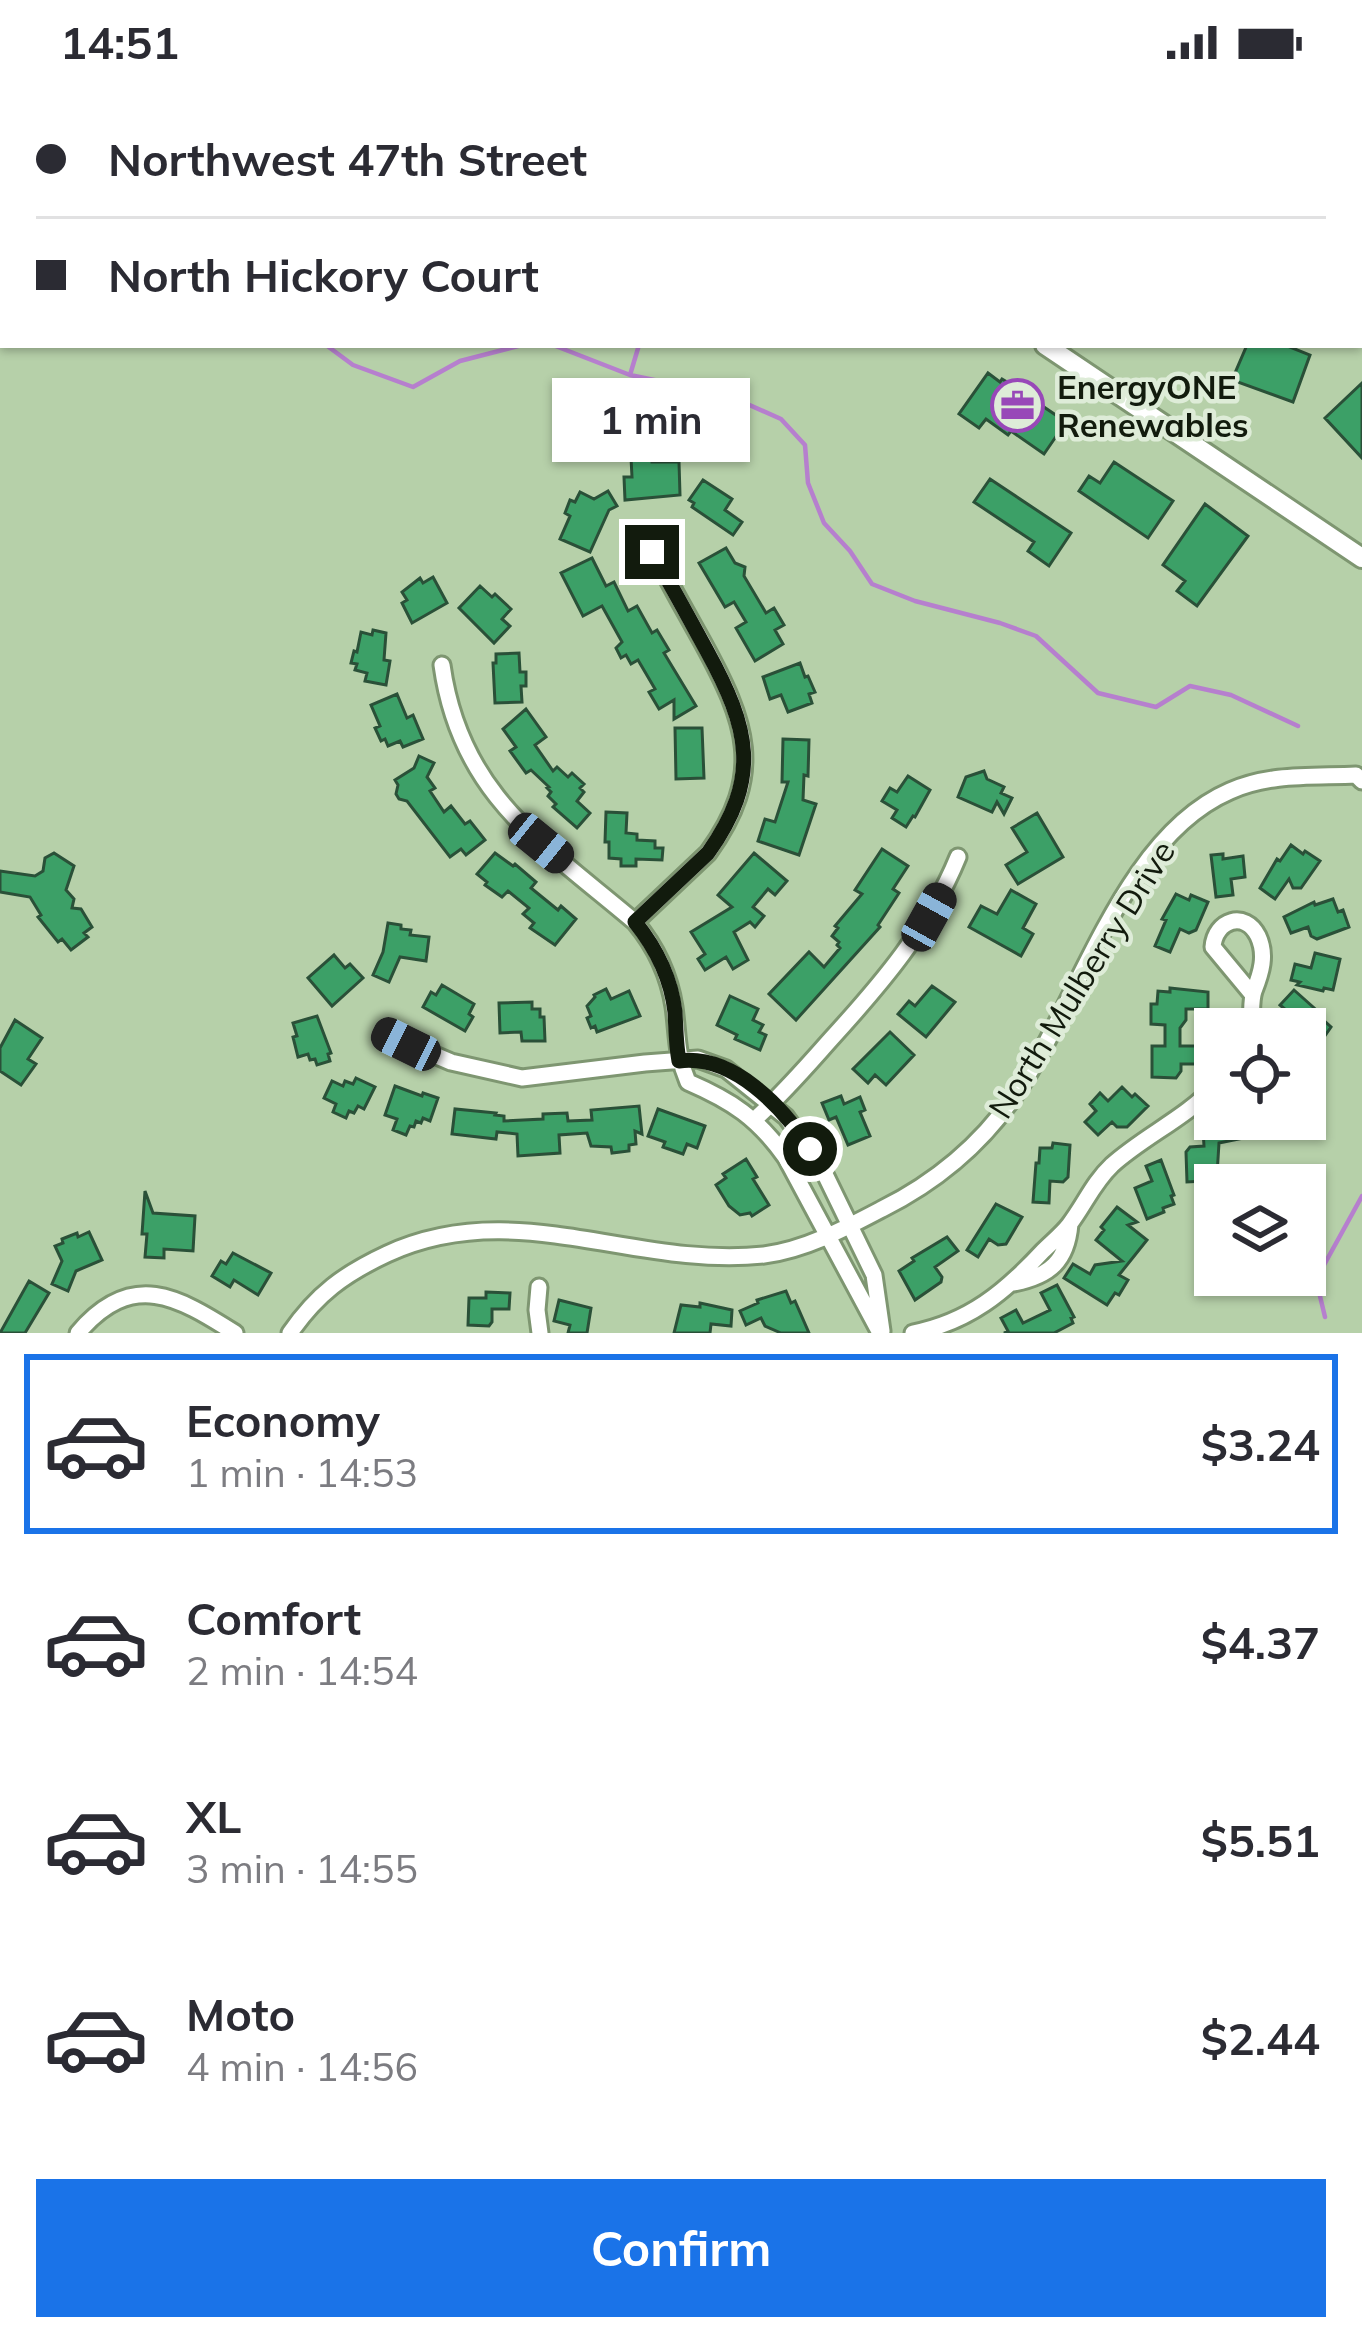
<!DOCTYPE html>
<meta charset="utf-8">
<style>
body{margin:0;font-family:Mulish,sans-serif;background:#f7f7f7;color:#2b2b33;height:100vh;display:flex;flex-direction:column;font-size:45px;white-space:nowrap}
*{box-sizing:border-box;margin:0}
p{font-size:39px;color:#7c7c81}
.icon{flex:none;width:66px;height:66px;fill:none;stroke:currentColor;stroke-width:2;stroke-linecap:round;stroke-linejoin:round}
.map{position:relative;height:1249px;overflow:hidden}
.side{display:flex;flex-direction:column;background:#fff;flex:1}
.side>*{flex:none}
.top-card{position:absolute;left:0px;top:0px;width:1362px;height:264px;box-shadow:0 3px 9px #0004;display:grid;align-content:center;height:264px;padding:0 36px;background:#fff}
.fabs{position:absolute;left:1194px;top:924px;display:grid;gap:24px}
.fabs a{display:grid;place-items:center;width:132px;height:132px;border-radius:0px;background:#fff;box-shadow:0 3px 9px #0004;font-size:60px}
.end{position:absolute;width:54px;height:54px;margin:-27px;border:15px solid #121b0d;background:#fff;box-shadow:0 0 0 6px #fff}
.from{border-radius:50%}
.bubble{position:absolute;height:84px;border-radius:0px;background:#fff;box-shadow:0 3px 9px #0004;font-size:39px;font-weight:700;line-height:84px;text-align:center}
.car{position:absolute;width:36px;height:72px;margin:-36px -18px;border-radius:15px;box-shadow:0 0 9px 3px #0007;background:linear-gradient(#222 24%,#8ab4d8 0 40%,#222 0 76%,#8ab4d8 0 86%,#222 0)}
.top-card b{display:flex;align-items:center;gap:42px;height:114px;font-size:45px}
.top-card b+b{border-top:3px solid #e1e1e2}
.top-card i{width:30px;height:30px;background:#2b2b33}
ul{padding:21px 0 0;list-style:none}
li{display:flex;align-items:center;gap:36px;height:180px;margin:0 24px 18px;padding:0 12px;border:6px solid transparent;border-radius:0px}
li div{flex:1}
li b{display:block;font-size:45px}
li em{font-style:normal;font-weight:700}
li.selected{border-color:#1a73e8}
li>.icon{width:108px;height:108px;stroke-width:1.5}
.primary-button{display:flex;gap:24px;margin-top:auto;padding:24px 36px}
.primary-button a{flex:1;height:138px;border-radius:0px;background:#1a73e8;color:#fff;font-size:48px;font-weight:700;line-height:138px;text-align:center}
.status{display:flex;justify-content:space-between;align-items:center;height:84px;padding:0 60px;background:#fff;direction:ltr}
.status svg{height:33px;fill:currentColor}
.map>svg:first-child{display:block}
</style>
<div class="status"><b>14:51</b><svg viewBox="0 0 49 12"><path d="M0 12V9h3v3zM5 12V6h3v6zM10 12V3h3v9zM15 12V0h3v12zM26 1h20v11H26zM47 4h2v5h-2z"/></svg></div>
<div class="map">
<svg width="1362" height="1249" viewBox="0 0 1362 1249">
<rect width="100%" height="100%" fill="#b6d0a9"/>
<g fill="none" stroke-linecap="round" stroke-linejoin="round">
<path stroke="#b67fce" stroke-width="4.5" d="M1359,20L1362,18
M0,55L3,57
M326,261L353,281L413,303L460,277L522,261
M553,261L630,291L639,261
M630,291L727,311L781,335L805,361L808,399L824,439L850,467L872,500L915,517L1000,539L1036,552L1098,609L1156,623L1190,602L1231,611L1298,642
M1325,1233L1319,1208L1324,1181L1362,1112"/>
</g>
<path fill="#3ca067" stroke="#2a5038" stroke-width="3" d="M1247,261H1285L1310,271L1293,318L1232,296Z
M988,289L1000,298L1002,295L1007,298L1066,338L1044,370L1011,347L1008,351L986,335L979,344L959,330Z
M1362,299V374L1325,334Z
M631,374H652V378H679L680,411L625,416L624,393H632Z
M1114,378L1173,417L1148,454L1079,407L1089,392L1100,399Z
M990,395L1071,449L1049,482L1028,467L1034,458L974,418Z
M703,396L732,415L725,426L742,438L733,451L692,423L694,419L689,416Z
M608,407L617,422L609,426L590,468L560,455L570,432L565,429L570,416L575,418L580,408L594,415Z
M1205,420L1248,452L1197,522L1177,507L1185,497L1163,481Z
M726,464L735,479L745,483L744,492L766,529L774,524L784,541L775,546L783,560L755,577L736,544L746,538L734,518L725,523L699,479Z
M592,474L606,502L614,498L628,527L637,522L652,549L657,546L669,566L664,569L696,622L674,635V616L659,625L649,608L655,605L638,576L631,580L626,571L621,574L616,564L622,558L602,522L583,532L561,489Z
M433,493L447,519L412,539L402,519L407,516L402,508L420,494L423,499Z
M480,502L492,513L495,510L511,525L502,535L510,542L494,559L459,524Z
M373,546L386,549L384,576L390,577L386,601L365,597L367,589L355,586L357,580L351,579L354,567L357,568L361,548L372,551Z
M519,569L520,588H526V602H521L522,618L495,619L493,579H496V570Z
M800,579L805,593L808,592L815,608L809,610L812,619L788,628L781,611L770,615L763,593Z
M397,610L407,634L413,631L423,655L403,663L400,657L388,662L385,655L381,657L375,644L380,642L371,621Z
M526,625L546,653L535,661L553,687L557,683L568,693L572,689L584,700L580,704L584,708L577,717L590,729L577,744L553,723L556,720L548,712L551,708L547,704L549,703L531,686L526,689L510,667L516,663L503,645Z
M675,644H702L704,694L676,695Z
M783,655L809,656L808,692L804,691L803,716L816,720L799,771L758,757L765,735L775,738L788,698H782Z
M419,672L434,679L427,693L435,704L430,707L444,728L451,722L465,740L470,737L485,756L466,771L461,765L450,773L407,717L399,715L396,710L398,701L395,696L414,684Z
M984,687L987,695L1004,703L1001,709L1012,714L1004,730L997,718L992,728L958,713L966,693Z
M908,692L930,706L915,733L913,732L906,743L892,734L897,726L882,717L890,704L897,708Z
M606,728L627,729L626,749L637,750V756L655,757V764H663L662,776L636,775V782H621V775L609,774V758H605Z
M1037,729L1063,773L1018,800L1006,781L1027,768L1012,744Z
M1291,761L1303,770L1305,767L1320,777L1301,804H1293L1289,795L1275,815L1260,804L1277,775L1280,777Z
M882,765L908,782L893,805L899,809L878,841L880,843L796,936L769,910L809,868L824,883L840,864L837,861L839,858L832,852L838,844L835,842L862,810L855,806Z
M54,769L74,782L66,806L74,815L72,824L81,825L92,843L84,849L88,853L71,866L62,855L58,858L38,833L41,831L30,813L0,808V787L35,792L43,787L45,774Z
M495,769L513,782L515,780L536,798L531,804L558,826L561,822L576,835L555,861L530,844L534,839L523,830L529,824L508,807L502,813L485,801L487,798L477,790Z
M754,769L787,797L775,811L768,805L753,823L764,832L755,843L750,838L734,848L748,876L733,885L726,873L705,886L698,875L705,870L691,848L732,823L718,811Z
M1223,770V775L1243,772L1245,793L1231,795L1233,811L1216,813L1211,771Z
M1011,806L1036,820L1023,844L1033,850L1021,872L969,843L981,822L997,830Z
M1176,810L1189,816L1191,811L1208,818L1196,846L1189,849L1180,845L1170,868L1155,862L1166,836L1162,835Z
M1333,815L1338,828L1343,826L1349,843L1317,855L1311,852L1308,843L1291,849L1284,833L1314,818L1315,821Z
M388,839L401,841V845L411,846L410,851L429,853L426,877L400,873L389,898L373,891L383,868Z
M1315,869L1340,875L1333,906L1324,904L1323,907L1297,901L1300,898L1291,896L1295,880L1311,884Z
M334,871L345,884L350,880L363,894L332,922L308,894Z
M442,901L474,920L469,930L473,933L465,947L423,923L431,908L436,911Z
M932,902L955,918L926,953L898,930L909,917L915,922Z
M1170,904L1208,908V925H1186V936L1180,944V962H1203V980H1181V987L1176,994L1152,993V962H1165V941L1151,940V920H1157L1158,907L1170,908Z
M606,905L611,915L629,907L640,932L597,948L595,942L591,944L587,934L591,932L587,922L595,913L594,911Z
M1294,906L1322,931L1320,933L1331,943L1313,969L1305,962V945H1282L1293,932L1280,921Z
M730,912L758,925L753,936L763,941L759,948L766,951L760,966L735,955L737,951L717,941Z
M532,918V925H540V933H544L545,957H522L521,948L500,949L499,919Z
M317,932L331,969L328,970L330,977L317,981L315,975L310,976L308,970L298,973L293,953L297,952L293,939Z
M15,936L42,954L28,975L36,980L21,1001L0,987V964Z
M890,948L914,971L886,1001L875,991L868,999L853,985Z
M356,994L375,1003L364,1025L358,1022L354,1029L349,1027L346,1034L333,1028L336,1020L324,1014L332,997L343,1002L345,997L353,1000Z
M395,1002L422,1012L423,1009L438,1014L430,1037L423,1034L421,1039L416,1037L414,1043L410,1042L406,1051L393,1046L397,1035L385,1031Z
M1122,1003L1132,1013L1135,1010L1148,1022L1127,1043H1117L1112,1038L1098,1051L1085,1038L1096,1027L1090,1020L1100,1009L1108,1017Z
M841,1012L844,1020L860,1013L865,1026L860,1028L870,1052L848,1061L836,1033L829,1036L822,1019Z
M639,1022L642,1050L635,1047L636,1060L629,1061V1067L612,1069L611,1063L591,1062L587,1049L559,1051L560,1069L518,1072L517,1050L497,1048L496,1055L452,1050L455,1025L496,1029L495,1031L504,1032V1037L543,1035V1030L567,1029L568,1037L592,1036L591,1026Z
M658,1025L705,1042L697,1064L687,1060L683,1070L663,1063L665,1058L648,1052Z
M1228,1035H1259L1261,1046L1247,1050L1248,1053L1219,1059L1217,1091L1204,1092V1097L1187,1098L1186,1068L1190,1063L1204,1062L1203,1045L1230,1044Z
M1053,1059L1070,1061L1068,1093L1063,1098L1050,1097L1049,1119L1033,1118L1036,1079H1039L1040,1064H1052Z
M746,1075L757,1093L753,1095L769,1121L752,1132L750,1129L740,1131L729,1122L716,1101L726,1094L723,1090Z
M1161,1076L1174,1111L1171,1112L1174,1120L1163,1124L1164,1128L1147,1135L1135,1104L1152,1097L1146,1082Z
M145,1107L153,1129L195,1132L193,1167L164,1165V1174L145,1173L147,1150H142Z
M996,1120L1022,1133L1006,1160L998,1161L989,1155L978,1173L967,1166Z
M1117,1123L1137,1138L1128,1141L1147,1156L1119,1191L1128,1196L1119,1211L1115,1209L1107,1221L1064,1194L1073,1180L1090,1190L1095,1181L1122,1177L1096,1156L1104,1146L1101,1143Z
M89,1148L102,1176L76,1187L68,1207L52,1200L62,1177L55,1162L63,1159L62,1155L77,1149L78,1153Z
M947,1153L958,1167L935,1183L942,1193L941,1198L915,1216L899,1187L914,1177L912,1174Z
M233,1169L271,1189L258,1211L234,1196L230,1203L212,1192L221,1177L226,1180Z
M29,1197L49,1209L25,1249H0Z
M1057,1201L1074,1233L1071,1234L1073,1239L1054,1249H1004L1008,1247L1001,1234L1016,1226L1023,1239L1050,1226L1041,1209Z
M786,1207L791,1219L795,1217L809,1249H781L765,1242L761,1234L746,1241L740,1227L758,1219L757,1216Z
M486,1208L510,1209L509,1225H492V1238L489,1242L468,1241L469,1214H486Z
M559,1216L591,1224L587,1249H568L570,1241L554,1237Z
M700,1219L732,1226L731,1242L711,1240L710,1249H674L681,1221L700,1223Z"/>
<g fill="none" stroke-linecap="round" stroke-linejoin="round">
<defs>
<path id="minor" d="M1030,3L1035,0
M442,581C460,711 543,760 635,838C656,863 669,891 674,923C678,952 676,970 688,998C732,1017 758,1034 786,1074L880,1249
M635,838L708,769C766,689 746,638 703,559C686,529 669,498 653,468
M1250,945C1253,933 1250,919 1254,907C1261,889 1267,871 1258,852C1245,826 1215,836 1213,863L1252,910
M383,949L451,978L522,994L645,979L698,975L726,985L786,1033L821,1082L874,1191L882,1247
M754,1036C782,1011 806,983 831,955C882,899 929,844 958,773
M1014,1199C1050,1192 1067,1177 1070,1140
M539,1203L537,1226L540,1249
M78,1249C132,1185 178,1213 235,1249
M290,1249C317,1210 344,1190 387,1170C515,1111 633,1185 764,1171C805,1166 846,1144 882,1125C934,1099 980,1061 1013,1014C1079,921 1121,754 1230,707C1270,689 1314,693 1356,691L1362,697
M913,1249C969,1238 1005,1208 1043,1167C1052,1158 1062,1150 1069,1141C1085,1120 1093,1099 1112,1081C1144,1052 1186,1034 1215,1002"/>
<path id="major" d="M657,0L662,3
M1045,261L1362,474"/>
</defs>
<use href="#minor" stroke="#7e9671" stroke-width="21"/>
<use href="#major" stroke="#7e9671" stroke-width="24"/>
<use href="#minor" stroke="#fff" stroke-width="15"/>
<use href="#major" stroke="#fff" stroke-width="18"/>
</g>
<g fill="none" stroke-linecap="round" stroke-linejoin="round">
<path stroke="#121b0d" stroke-width="15" d="M652,468C671,501 689,534 707,567C749,644 762,693 708,769L635,838C656,864 671,894 675,928C676,945 676,961 679,977C733,970 783,1023 810,1065"/>
</g>
<defs>
<symbol id="office-ring" viewBox="-11 -11 22 22"><circle r="9.5" fill="#deecd8" stroke="#9848b8" stroke-width="1.5"/><path d="M-6-3h4V-5.5h4V-3h4V5H-6ZM-1-4.5V-3h2v-1.5ZM-6 0V1H6V0Z" fill="#9848b8"/></symbol>
</defs>
<g fill-rule="evenodd">
<use href="#office-ring" x="988" y="292" width="59" height="59"/>
</g>
<g text-anchor="middle" dominant-baseline="central" stroke-width="9" stroke-linejoin="round" paint-order="stroke">
<g font-size="33" font-weight="bold" fill="#121b0d" stroke="#deecd8" text-anchor="start">
<text x="1057" y="302">EnergyONE<tspan x="1057" dy="38">Renewables</tspan></text>
</g>
<g font-size="33" fill="#121b0d" stroke="#deecd8">
<text transform="translate(1081 895) rotate(-58)">North Mulberry Drive</text>
</g>
</g>
</svg>
<div class="fabs">
<a><svg class="icon" aria-label="locate" viewBox="0 0 24 24"><circle cx="12" cy="12" r="6"/><path d="M12 2v4M12 18v4M2 12h4M18 12h4"/></svg></a>
<a><svg class="icon" aria-label="layers" viewBox="0 0 24 24"><path d="M12 4l9 5-9 5-9-5zM3 14l9 5 9-5"/></svg></a>
</div>
<i class="end from" style="left:810px;top:1065px"></i>
<i class="end" style="left:652px;top:468px"></i>
<div class="bubble" style="left:552px;top:294px;width:198px">1 min</div>
<i class="car" style="left:541px;top:759px;rotate:129deg"></i>
<i class="car" style="left:929px;top:833px;rotate:29deg"></i>
<i class="car" style="left:406px;top:960px;rotate:296deg"></i>
<div class="top-card">
<b><i class="from"></i>Northwest 47th Street</b>
<b><i></i>North Hickory Court</b>
</div>
</div>
<section class="side">
<ul>
<li class="selected"><svg class="icon" aria-label="car" viewBox="0 0 24 24"><path d="M5 17H2v-5l4-1 3-4h7l3 4 3 1v5h-3M9 17h6M6 11h13"/><circle cx="7" cy="17" r="2"/><circle cx="17" cy="17" r="2"/></svg><div><b>Economy</b><p>1 min · 14:53</p></div><em>$3.24</em></li>
<li><svg class="icon" aria-label="car" viewBox="0 0 24 24"><path d="M5 17H2v-5l4-1 3-4h7l3 4 3 1v5h-3M9 17h6M6 11h13"/><circle cx="7" cy="17" r="2"/><circle cx="17" cy="17" r="2"/></svg><div><b>Comfort</b><p>2 min · 14:54</p></div><em>$4.37</em></li>
<li><svg class="icon" aria-label="car" viewBox="0 0 24 24"><path d="M5 17H2v-5l4-1 3-4h7l3 4 3 1v5h-3M9 17h6M6 11h13"/><circle cx="7" cy="17" r="2"/><circle cx="17" cy="17" r="2"/></svg><div><b>XL</b><p>3 min · 14:55</p></div><em>$5.51</em></li>
<li><svg class="icon" aria-label="car" viewBox="0 0 24 24"><path d="M5 17H2v-5l4-1 3-4h7l3 4 3 1v5h-3M9 17h6M6 11h13"/><circle cx="7" cy="17" r="2"/><circle cx="17" cy="17" r="2"/></svg><div><b>Moto</b><p>4 min · 14:56</p></div><em>$2.44</em></li>
</ul>
<div class="primary-button"><a>Confirm</a></div>
</section>
